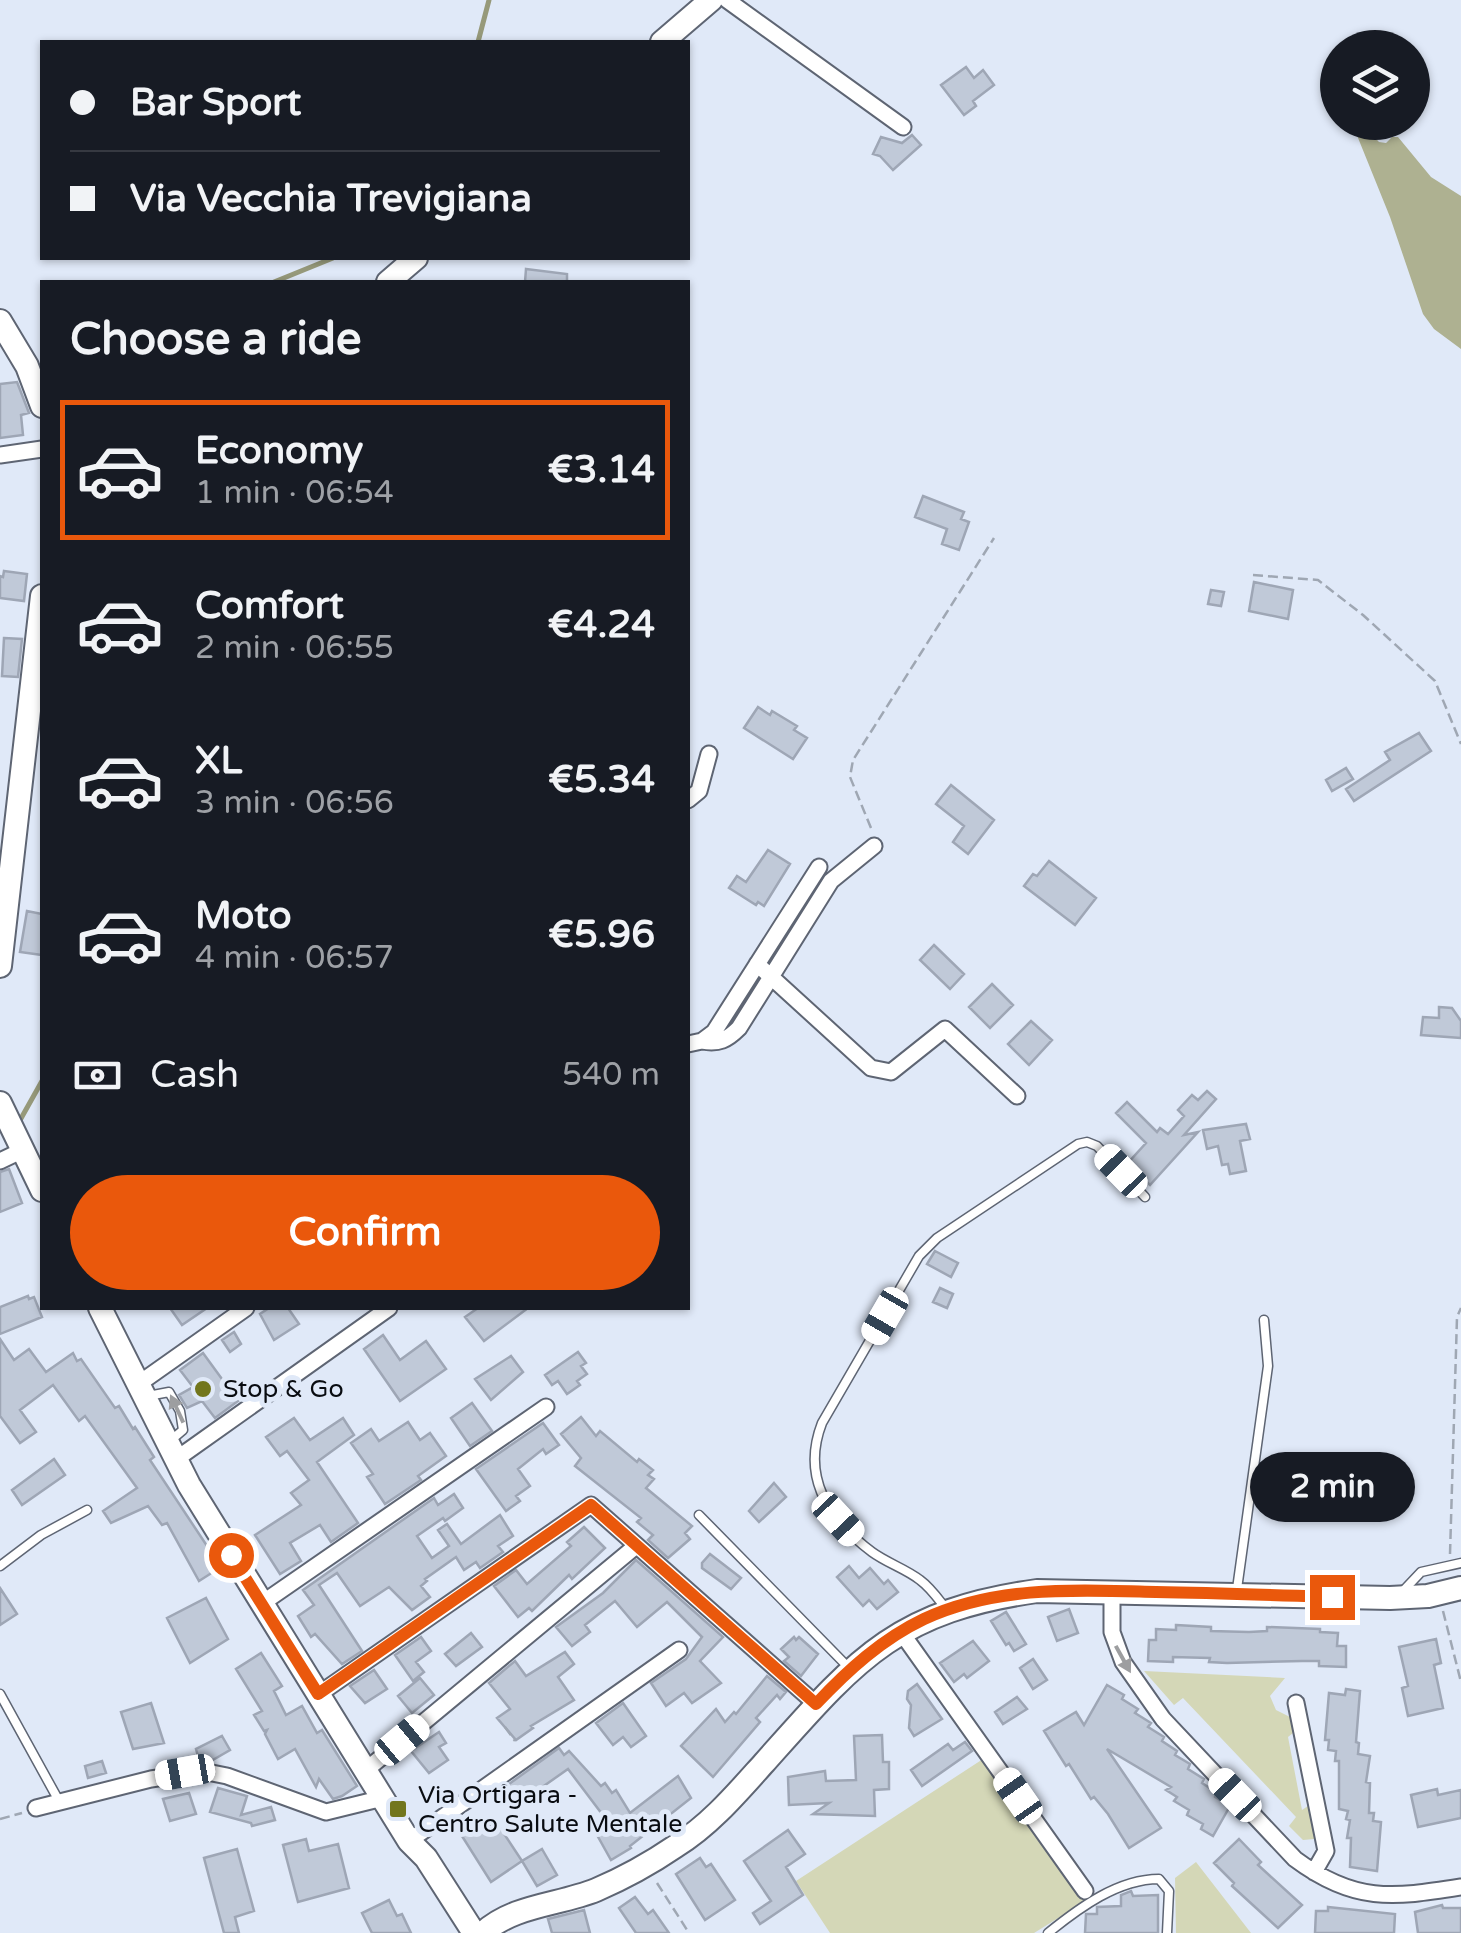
<!DOCTYPE html>
<meta charset="utf-8">
<style>
body{margin:0;font-family:"Varela Round",sans-serif;background:#242831;color:#f1f3f6;height:100vh;display:flex;flex-direction:column;font-size:38px;white-space:nowrap}
*{box-sizing:border-box;margin:0}
p{font-size:32px;color:#9ea1a6}
.icon{flex:none;width:55px;height:55px;fill:none;stroke:currentColor;stroke-width:2;stroke-linecap:round;stroke-linejoin:round}
.map{position:relative;flex:1;overflow:hidden}
.panel{position:absolute;left:40px;top:280px;width:650px;height:1030px;display:flex;flex-direction:column;background:#171b24;border-radius:0px;box-shadow:0 2px 8px #0004}
.panel>*{flex:none}
.top-card{position:absolute;left:40px;top:40px;width:650px;height:220px;border-radius:0px;box-shadow:0 2px 8px #0004;display:grid;align-content:center;height:220px;padding:0 30px;background:#171b24}
.fabs{position:absolute;left:1320px;top:30px;display:grid;gap:20px}
.fabs a{display:grid;place-items:center;width:110px;height:110px;border-radius:50%;background:#171b24;box-shadow:0 2px 8px #0004;font-size:50px}
.end{position:absolute;width:45px;height:45px;margin:-22px;border:12px solid #ea580c;background:#fff;box-shadow:0 0 0 5px #fff}
.from{border-radius:50%}
.bubble{position:absolute;height:70px;border-radius:35px;background:#171b24;box-shadow:0 2px 8px #0004;font-size:32px;font-weight:800;line-height:70px;text-align:center}
.car{position:absolute;width:30px;height:60px;margin:-30px -15px;border-radius:12px;box-shadow:0 0 8px 2px #0007;background:linear-gradient(#fff 24%,#345 0 40%,#fff 0 76%,#345 0 86%,#fff 0)}
.top-card b{display:flex;align-items:center;gap:35px;height:95px;font-size:38px}
.top-card b+b{border-top:2px solid #363941}
.top-card i{width:25px;height:25px;background:#f1f3f6}
ul{padding:0;list-style:none}
li{display:flex;align-items:center;gap:30px;height:140px;margin:0 20px 15px;padding:0 10px;border:5px solid transparent;border-radius:0px}
li div{flex:1}
li b{display:block;font-size:38px}
li em{font-style:normal;font-weight:800}
li.on{border-color:#ea580c}
li>.icon{width:90px;height:90px;stroke-width:1.5}
h2{padding:0 30px;font-size:45px;line-height:120px}
.pay{display:flex;align-items:center;gap:25px;height:110px;padding:0 30px;font-size:38px}
.pay p{margin-inline-start:auto}
.action{display:flex;gap:20px;margin-top:auto;padding:20px 30px}
.action a{flex:1;height:115px;border-radius:60px;background:#ea580c;color:#fff;font-size:40px;font-weight:800;line-height:115px;text-align:center}
.map>svg:first-child{display:block}
</style>
<div class="map">
<svg width="1461" height="1933" viewBox="0 0 1461 1933">
<rect width="100%" height="100%" fill="#e0e9f8"/>
<path fill="#d4d7b7" d="M1144,1671L1285,1678L1270,1696L1276,1710L1296,1720L1298,1729L1288,1737L1302,1810L1314,1802L1318,1834L1314,1839L1303,1840L1289,1826L1296,1817L1183,1698L1174,1705Z
M983,1759L1089,1899L1034,1933H830L796,1881Z
M1196,1862L1251,1933H1176L1175,1878Z"/>
<path fill="#aeb191" d="M1352,123H1361L1379,142L1386,143L1392,137H1398L1431,177L1461,196V349L1434,329L1423,314L1390,217Z"/>
<g fill="none" stroke-linecap="round" stroke-linejoin="round">
<path stroke="#96997a" stroke-width="5" d="M478,42L489,0
M274,282L333,258
M19,1122L42,1081"/>
</g>
<path fill="#c0c9d8" stroke="#9ea6b5" stroke-width="2.5" d="M966,67L974,78L983,70L994,85L973,101L976,106L964,115L941,85Z
M912,135L921,145L893,170L880,156L873,154L881,137L902,143Z
M526,269L567,274V282H525Z
M17,382L29,413L21,415L23,435L0,438V384Z
M923,496L964,512L961,519L969,522L959,550L942,544L947,529L915,517Z
M4,571L27,574L24,601L0,598V576L3,577Z
M1254,582L1293,590L1288,619L1249,611Z
M1211,590L1224,592L1221,606L1208,604Z
M4,638L22,639L18,677L2,676Z
M758,707L770,715L772,711L797,726L794,730L807,738L793,759L744,728Z
M1419,733L1431,751L1354,801L1346,789L1390,760L1385,752Z
M1346,768L1353,779L1332,791L1326,780Z
M951,785L994,820L968,854L953,842L964,826L936,804Z
M768,850L790,864L764,906L758,902L756,905L729,888L737,876L746,882Z
M1049,861L1096,898L1075,925L1024,886L1033,874L1037,876Z
M27,911L42,914V955L20,952Z
M934,945L964,974L950,989L920,960Z
M992,984L1013,1005L990,1028L969,1007Z
M1439,1007L1452,1008L1461,1021V1038L1421,1035L1423,1017L1439,1018Z
M1031,1021L1052,1040L1029,1065L1008,1044Z
M1207,1091L1216,1099L1184,1135L1198,1132L1150,1185L1127,1164L1146,1143L1116,1113L1127,1102L1157,1132L1160,1128L1168,1134L1184,1116L1178,1110L1192,1095L1198,1100Z
M1246,1124L1250,1139L1240,1141L1246,1171L1230,1174L1228,1164L1222,1165L1218,1146L1207,1149L1203,1130Z
M9,1169L22,1203L0,1212V1172Z
M935,1251L958,1263L951,1277L927,1264Z
M940,1288L953,1294L947,1308L933,1302Z
M28,1296L29,1299L34,1297L42,1317L0,1334V1307Z
M170,1308H207L182,1325Z
M269,1308H288L299,1324L274,1340L260,1314Z
M478,1308H528L484,1341L465,1317Z
M234,1332L241,1344L230,1352L222,1340Z
M383,1335L400,1360L426,1341L446,1369L400,1401L364,1349Z
M0,1339L14,1360L29,1349L46,1372L73,1353L77,1361L81,1359L115,1408L119,1406L133,1429L135,1427L154,1457L150,1460L221,1567L199,1581L167,1523L162,1525L148,1506L111,1523L103,1511L137,1488L85,1416L79,1421L53,1385L20,1410L36,1432L20,1443L0,1416Z
M578,1352L586,1363L581,1366L587,1374L577,1381L580,1385L567,1394L558,1381L552,1385L545,1375Z
M203,1353L238,1401L215,1418L202,1401L187,1408L179,1395L193,1387L180,1370Z
M511,1356L523,1372L491,1400L475,1379Z
M472,1403L492,1431L470,1446L451,1418Z
M581,1417L596,1436L600,1431L637,1462L639,1459L653,1470L648,1475L654,1479L646,1488L692,1526L685,1533L690,1539L668,1558L648,1540L653,1535L637,1522L641,1518L575,1466L581,1458L561,1434Z
M294,1418L310,1440L343,1418L354,1435L317,1462L358,1523L331,1542L320,1525L290,1543L301,1561L280,1574L255,1535L301,1505L291,1493L309,1480L287,1451L280,1456L266,1437Z
M408,1422L420,1440L430,1433L446,1456L418,1476L421,1480L385,1504L367,1477L373,1474L351,1443L371,1429L379,1441Z
M543,1423L559,1445L546,1454L543,1449L518,1469L530,1486L516,1496L520,1501L506,1511L476,1469Z
M54,1459L65,1475L22,1505L12,1490Z
M774,1483L786,1497L759,1522L749,1511Z
M454,1494L463,1508L445,1521L443,1518L417,1536L432,1558L449,1546L438,1530L447,1524L461,1544L500,1515L513,1536L498,1546L503,1552L480,1568L476,1562L464,1570L456,1557L425,1579L427,1581L421,1586L430,1597L412,1610L389,1587L360,1606L337,1573L319,1585L362,1651L342,1664L315,1634L311,1637L298,1616L314,1605L303,1590L434,1498L438,1505Z
M584,1527L605,1548L572,1579L569,1575L532,1611L529,1608L518,1617L494,1586L516,1570L527,1584L571,1546L567,1542Z
M710,1554L741,1578L731,1589L702,1568V1563Z
M636,1560L723,1637L700,1661L721,1683L692,1703L684,1693L666,1706L651,1683L686,1659L702,1637L667,1602L637,1627L615,1601L585,1625L590,1632L572,1646L556,1627L603,1593Z
M849,1566L859,1578L870,1568L884,1584L888,1580L898,1592L877,1609L869,1600L863,1606L837,1577Z
M0,1588L17,1614L0,1625Z
M206,1598L228,1639L190,1663L167,1618Z
M1069,1609L1078,1633L1057,1641L1048,1617Z
M1006,1612L1026,1644L1014,1651L1009,1643L1006,1645L991,1621Z
M1176,1625L1211,1627V1631L1249,1632L1267,1631V1627L1320,1629V1632L1338,1633L1337,1646H1346V1667L1319,1666V1661H1302L1227,1663L1209,1662L1210,1658L1173,1657V1662L1148,1661L1149,1640H1156V1629L1176,1630Z
M471,1633L482,1647L456,1666L445,1654Z
M421,1637L431,1651L416,1662L424,1672L413,1681L395,1655Z
M794,1637L796,1640L799,1637L818,1654L801,1676L784,1661L789,1657L781,1649Z
M1436,1639L1441,1663L1434,1665L1443,1708L1408,1716L1402,1688L1408,1686L1399,1647Z
M973,1641L989,1661L967,1678L964,1674L954,1682L940,1663Z
M565,1652L574,1664L558,1677L574,1700L531,1726L533,1728L516,1740L497,1718L510,1709L489,1683L515,1661L526,1676Z
M261,1653L282,1686L274,1691L286,1715L302,1706L317,1733L322,1730L357,1786L342,1796L333,1799L319,1779L316,1787L295,1749L278,1759L265,1734L267,1730L264,1731L254,1715L262,1711L236,1669Z
M1033,1659L1047,1680L1033,1689L1020,1668Z
M374,1670L387,1689L365,1703L350,1686Z
M767,1676L786,1692L780,1699L777,1695L756,1718L760,1722L713,1777L681,1746L716,1709L725,1722L734,1712L736,1714Z
M420,1678L434,1695L412,1713L398,1696Z
M917,1684L942,1719L914,1736L909,1728L911,1705L907,1699L908,1691Z
M1107,1685L1124,1695L1122,1699L1138,1709L1135,1713L1151,1723L1148,1727L1164,1737L1162,1741L1177,1751L1175,1755L1190,1764L1188,1769L1204,1779L1202,1783L1216,1792L1215,1797L1230,1806L1213,1836L1201,1829L1203,1824L1187,1815L1189,1810L1174,1801L1177,1797L1166,1790L1171,1787L1107,1749L1161,1828L1129,1848L1108,1814L1094,1797L1091,1799L1069,1764L1066,1766L1044,1731L1076,1712L1084,1725Z
M1346,1689L1360,1691L1356,1742L1359,1743L1358,1754L1370,1756L1366,1782L1370,1783L1369,1813H1374L1373,1821L1381,1822L1377,1871L1350,1867L1351,1838H1347L1350,1820L1346,1819L1348,1811L1339,1809V1761H1335L1336,1751L1328,1750L1329,1740H1325L1329,1693L1345,1695Z
M1017,1697L1027,1709L1003,1724L995,1712Z
M151,1703L164,1743L133,1749L121,1712Z
M623,1703L646,1736L631,1747L623,1737L613,1745L596,1723Z
M439,1732L446,1743L439,1747L448,1760L429,1773L411,1751Z
M882,1735L883,1762H889V1789L874,1790L875,1816L813,1814L829,1803L789,1805L788,1777L825,1771L826,1781L856,1780L854,1736Z
M222,1736L230,1750L211,1761L199,1760L196,1749Z
M965,1742L972,1751L922,1786L911,1770L948,1744L953,1750Z
M559,1748L564,1755L569,1751L601,1786L605,1783L612,1793L616,1790L630,1813L678,1776L691,1798L630,1846L631,1848L611,1860L592,1826L605,1818L568,1769L511,1809L498,1792Z
M102,1761L106,1773L88,1778L85,1766Z
M218,1788L247,1796L241,1815L271,1807L275,1820L252,1826L251,1823L210,1812Z
M1437,1789L1438,1795L1461,1790V1818L1418,1827L1411,1795Z
M189,1793L196,1814L170,1821L163,1799Z
M484,1821L489,1827L497,1823L522,1861L491,1882L462,1836Z
M788,1830L805,1854L786,1867L803,1895L760,1924L753,1913L771,1901L744,1861Z
M306,1839L309,1851L338,1844L349,1888L298,1902L283,1845Z
M1239,1839L1261,1862L1258,1865L1302,1905L1278,1928L1232,1886L1234,1883L1214,1863Z
M237,1849L254,1911L235,1917L239,1933H224L204,1858Z
M542,1849L557,1875L537,1886L522,1861Z
M700,1858L706,1867L711,1864L735,1900L705,1920L676,1874Z
M1131,1891L1133,1896L1158,1895V1933H1085L1086,1914H1097V1907L1121,1906V1895Z
M635,1897L648,1914L653,1910L669,1933H636L619,1908Z
M389,1900L397,1916L402,1914L411,1933H372L362,1913Z
M1442,1905L1443,1908H1461V1933H1418L1415,1912Z
M1328,1907L1395,1914L1394,1933H1315L1316,1911H1328Z
M584,1910L590,1933H552L548,1919Z"/>
<g fill="none" stroke-linecap="round" stroke-linejoin="round">
<defs>
<path id="lane" d="M148,1396L169,1392L180,1411L183,1430L170,1441
M699,1515L850,1669
M0,1566L41,1535L87,1510
M1237,1589L1268,1366L1264,1320
M1403,1591L1421,1572L1461,1563
M947,1610C939,1600 931,1588 920,1580C906,1569 887,1563 872,1552C828,1519 801,1477 822,1423L919,1256L937,1238L1078,1144L1087,1142L1097,1146L1145,1197
M0,1694L59,1801
M1048,1933C1079,1908 1118,1879 1159,1879L1169,1891L1167,1933"/>
<path id="street" d="M727,0L903,127
M0,455L42,449
M688,800L699,791L709,754
M757,964L871,1068L891,1072L945,1029L1017,1096
M702,1041C719,1044 727,1040 739,1028L831,881L874,846
M688,1044L702,1041L714,1032L819,867
M0,1161L23,1150
M137,1385L246,1308
M175,1460L389,1308
M1112,1591V1632L1123,1662L1163,1719L1295,1859C1354,1903 1392,1898 1461,1887
M261,1604L546,1407
M901,1632L1085,1891
M319,1694L591,1505L816,1704
M1296,1703L1326,1851L1314,1872
M366,1770L636,1546
M36,1808L151,1779L202,1771L227,1776L326,1812L383,1798
M409,1841L679,1650"/>
<path id="secondary" d="M662,42L711,0
M388,282L416,258
M0,321L27,366L42,406
M0,966L42,596
M0,1103L42,1190
M100,1308L189,1485L409,1841L426,1858L474,1933
M483,1933C513,1905 559,1905 596,1890C624,1878 651,1863 676,1846C710,1825 737,1793 764,1763C855,1661 894,1611 1037,1591L1390,1598L1428,1596L1461,1588"/>
</defs>
<use href="#lane" stroke="#5e6573" stroke-width="11"/>
<use href="#street" stroke="#5e6573" stroke-width="19"/>
<use href="#secondary" stroke="#5e6573" stroke-width="26"/>
<path stroke="#9fa7b3" stroke-width="2.5" stroke-dasharray="10 5" stroke-linecap="butt" d="M1253,575L1318,580L1363,615L1435,681L1461,744
M871,828L850,777L853,760L994,538
M1450,1554L1457,1317L1461,1308
M1443,1611L1461,1682
M505,1727L515,1741
M0,1819L22,1813
M657,1883L689,1933"/>
<use href="#lane" stroke="#fff" stroke-width="8"/>
<use href="#street" stroke="#fff" stroke-width="15"/>
<use href="#secondary" stroke="#fff" stroke-width="22"/>
</g>
<defs><path id="oneway-solid" d="M-6-.8H1V-3.2L6.5 0L1 3.2V.8H-6Z" transform="scale(2.5)"/></defs>
<g fill="#9d9ea0">
<use href="#oneway-solid" transform="translate(177 1409) rotate(-115)"/>
<use href="#oneway-solid" transform="translate(1123 1659) rotate(61)"/>
</g>
<g fill="none" stroke-linecap="round" stroke-linejoin="round">
<path stroke="#ea580c" stroke-width="12" d="M231,1555L318,1694L591,1505L816,1704C848,1670 882,1639 924,1619C997,1585 1078,1590 1156,1592C1215,1593 1273,1595 1332,1597"/>
</g>
<g fill="#72761d" stroke="#e0e9f8" stroke-width="4">
<circle cx="203" cy="1389" r="10"/>
<rect x="388" y="1799" width="20" height="20" rx="5"/>
</g>
<g text-anchor="middle" dominant-baseline="central" stroke-width="10" stroke-linejoin="round" paint-order="stroke">
<g font-size="25" fill="#090c11" stroke="#e0e9f8" text-anchor="start">
<text x="223" y="1389">Stop &amp; Go</text>
<text x="418" y="1795">Via Ortigara -<tspan x="418" dy="29">Centro Salute Mentale</tspan></text>
</g>
</g>
</svg>
<div class="fabs">
<a><svg class="icon" aria-label="layers" viewBox="0 0 24 24"><path d="M12 4l9 5-9 5-9-5zM3 14l9 5 9-5"/></svg></a>
</div>
<i class="end from" style="left:231px;top:1555px"></i>
<i class="end" style="left:1332px;top:1597px"></i>
<div class="bubble" style="left:1250px;top:1452px;width:165px">2 min</div>
<i class="car" style="left:1121px;top:1171px;rotate:316deg"></i>
<i class="car" style="left:885px;top:1316px;rotate:210deg"></i>
<i class="car" style="left:838px;top:1519px;rotate:137deg"></i>
<i class="car" style="left:402px;top:1740px;rotate:50deg"></i>
<i class="car" style="left:185px;top:1772px;rotate:260deg"></i>
<i class="car" style="left:1235px;top:1795px;rotate:316deg"></i>
<i class="car" style="left:1018px;top:1796px;rotate:325deg"></i>
<div class="top-card">
<b><i class="from"></i>Bar Sport</b>
<b><i></i>Via Vecchia Trevigiana</b>
</div>
<section class="panel">
<h2>Choose a ride</h2>
<ul>
<li class="on"><svg class="icon" aria-label="car" viewBox="0 0 24 24"><path d="M5 17H2v-5l4-1 3-4h7l3 4 3 1v5h-3M9 17h6M6 11h13"/><circle cx="7" cy="17" r="2"/><circle cx="17" cy="17" r="2"/></svg><div><b>Economy</b><p>1 min · 06:54</p></div><em>€3.14</em></li>
<li><svg class="icon" aria-label="car" viewBox="0 0 24 24"><path d="M5 17H2v-5l4-1 3-4h7l3 4 3 1v5h-3M9 17h6M6 11h13"/><circle cx="7" cy="17" r="2"/><circle cx="17" cy="17" r="2"/></svg><div><b>Comfort</b><p>2 min · 06:55</p></div><em>€4.24</em></li>
<li><svg class="icon" aria-label="car" viewBox="0 0 24 24"><path d="M5 17H2v-5l4-1 3-4h7l3 4 3 1v5h-3M9 17h6M6 11h13"/><circle cx="7" cy="17" r="2"/><circle cx="17" cy="17" r="2"/></svg><div><b>XL</b><p>3 min · 06:56</p></div><em>€5.34</em></li>
<li><svg class="icon" aria-label="car" viewBox="0 0 24 24"><path d="M5 17H2v-5l4-1 3-4h7l3 4 3 1v5h-3M9 17h6M6 11h13"/><circle cx="7" cy="17" r="2"/><circle cx="17" cy="17" r="2"/></svg><div><b>Moto</b><p>4 min · 06:57</p></div><em>€5.96</em></li>
</ul>
<div class="pay"><svg class="icon" aria-label="cash" viewBox="0 0 24 24"><path d="M3 7h18v10H3z"/><circle cx="12" cy="12" r="2"/></svg>Cash<p>540 m</p></div>
<div class="action"><a>Confirm</a></div>
</section>
</div>
